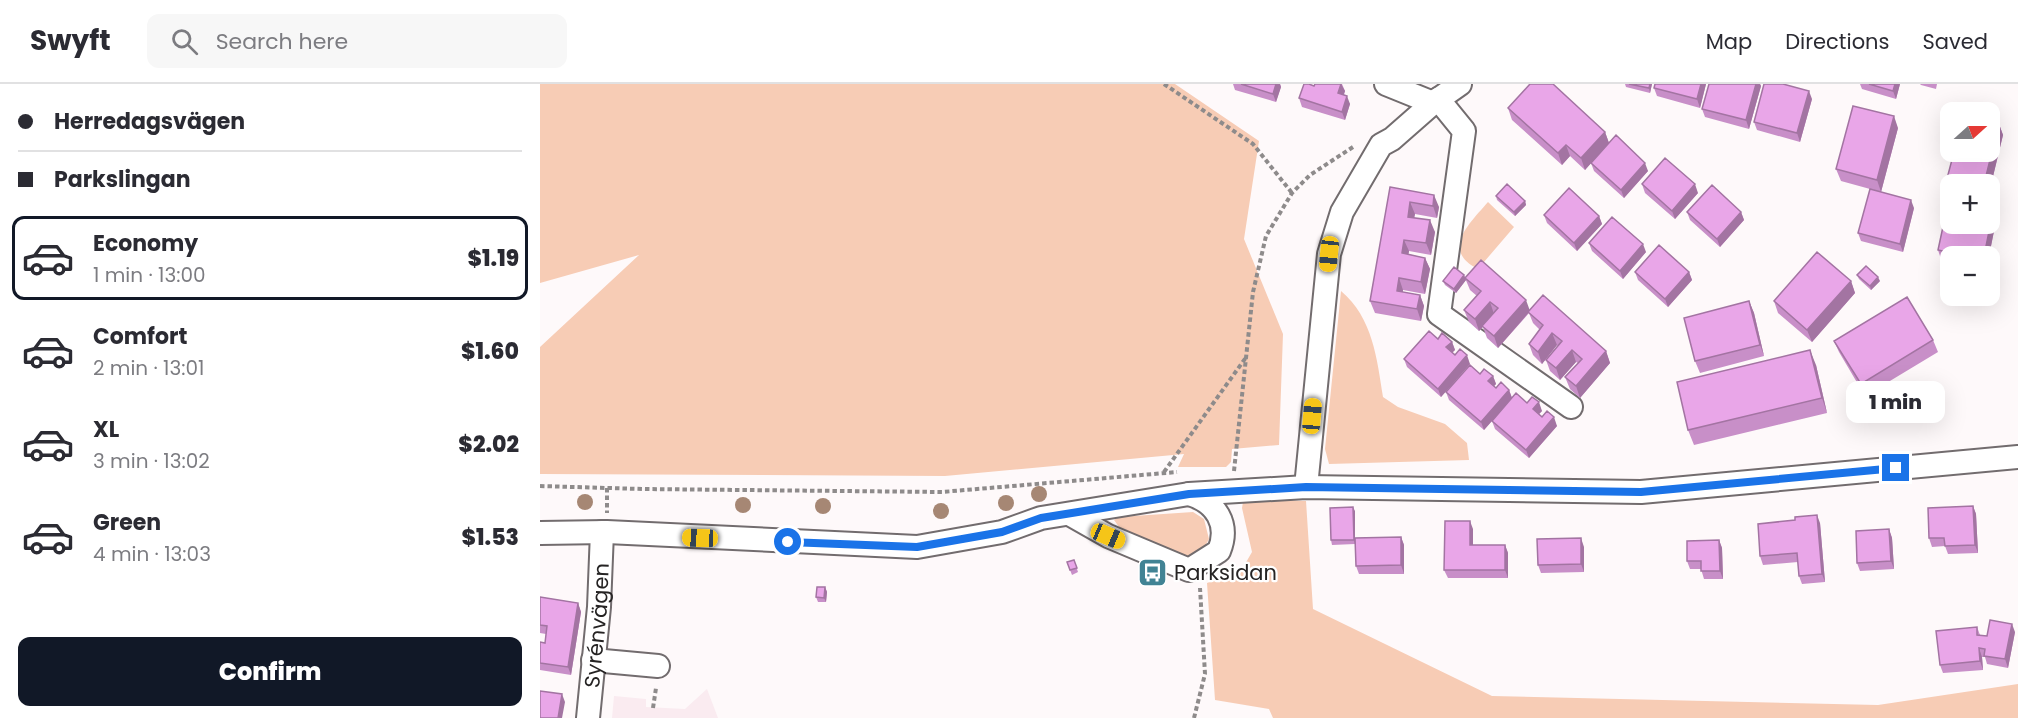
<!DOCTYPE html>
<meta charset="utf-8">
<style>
body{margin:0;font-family:Poppins,sans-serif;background:#f7f7f7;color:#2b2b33;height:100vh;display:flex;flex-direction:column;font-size:22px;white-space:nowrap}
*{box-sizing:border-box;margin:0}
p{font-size:20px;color:#7c7c81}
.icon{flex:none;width:33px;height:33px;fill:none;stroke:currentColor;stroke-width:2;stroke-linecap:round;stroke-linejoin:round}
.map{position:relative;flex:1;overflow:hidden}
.side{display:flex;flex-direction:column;background:#fff;width:540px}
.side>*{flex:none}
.banner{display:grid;align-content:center;height:132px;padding:0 18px;background:#fff}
.needle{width:39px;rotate:69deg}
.fabs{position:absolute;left:1400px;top:18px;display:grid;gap:12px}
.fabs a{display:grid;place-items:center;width:60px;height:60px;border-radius:12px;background:#fff;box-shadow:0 6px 24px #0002;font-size:30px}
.end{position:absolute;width:27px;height:27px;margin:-14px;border:8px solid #1a73e8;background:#fff;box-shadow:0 0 0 3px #fff}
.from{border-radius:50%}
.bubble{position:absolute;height:42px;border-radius:12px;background:#fff;box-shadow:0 6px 24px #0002;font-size:20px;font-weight:800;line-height:42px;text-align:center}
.car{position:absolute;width:18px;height:36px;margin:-18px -9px;border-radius:8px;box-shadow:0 0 4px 2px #0007;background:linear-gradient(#f5c518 24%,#345 0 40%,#f5c518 0 76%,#345 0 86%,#f5c518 0)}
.banner b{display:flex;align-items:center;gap:21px;height:57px;font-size:22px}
.banner b+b{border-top:2px solid #e1e1e2}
.banner i{width:15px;height:15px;background:#2b2b33}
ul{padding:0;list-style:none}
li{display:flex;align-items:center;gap:18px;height:84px;margin:0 12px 9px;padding:0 6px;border:3px solid transparent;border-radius:12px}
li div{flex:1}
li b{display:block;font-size:22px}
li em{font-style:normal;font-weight:800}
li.selected{border-color:#111827}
li>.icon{width:54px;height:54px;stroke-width:1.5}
.cta{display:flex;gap:12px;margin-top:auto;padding:12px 18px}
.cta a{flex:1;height:69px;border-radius:12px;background:#111827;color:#fff;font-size:24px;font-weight:800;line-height:69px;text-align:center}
header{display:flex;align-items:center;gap:36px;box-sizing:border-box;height:84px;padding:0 30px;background:#fff;border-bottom:2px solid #e1e1e2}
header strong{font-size:28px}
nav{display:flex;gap:33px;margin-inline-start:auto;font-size:21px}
.search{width:420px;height:54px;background:#f7f7f7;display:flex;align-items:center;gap:15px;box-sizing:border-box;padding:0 21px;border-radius:12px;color:#7c7c81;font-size:22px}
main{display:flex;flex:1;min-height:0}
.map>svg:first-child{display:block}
</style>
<header>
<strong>Swyft</strong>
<div class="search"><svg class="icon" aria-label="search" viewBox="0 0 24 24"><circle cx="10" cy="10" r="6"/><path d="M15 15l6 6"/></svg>Search here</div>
<nav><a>Map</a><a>Directions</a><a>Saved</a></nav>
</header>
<main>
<section class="side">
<div class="banner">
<b><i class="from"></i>Herredagsvägen</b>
<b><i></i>Parkslingan</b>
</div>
<ul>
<li class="selected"><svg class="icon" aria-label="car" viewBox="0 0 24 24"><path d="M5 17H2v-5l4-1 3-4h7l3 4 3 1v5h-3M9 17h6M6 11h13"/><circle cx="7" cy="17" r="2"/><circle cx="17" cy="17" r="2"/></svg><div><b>Economy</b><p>1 min · 13:00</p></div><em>$1.19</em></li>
<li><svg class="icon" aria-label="car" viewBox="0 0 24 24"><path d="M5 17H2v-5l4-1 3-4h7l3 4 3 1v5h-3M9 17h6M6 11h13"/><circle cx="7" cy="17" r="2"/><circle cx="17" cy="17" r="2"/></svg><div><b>Comfort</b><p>2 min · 13:01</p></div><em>$1.60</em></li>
<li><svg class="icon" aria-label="car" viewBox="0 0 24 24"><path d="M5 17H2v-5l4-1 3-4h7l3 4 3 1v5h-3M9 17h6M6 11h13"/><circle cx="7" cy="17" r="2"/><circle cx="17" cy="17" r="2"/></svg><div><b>XL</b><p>3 min · 13:02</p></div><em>$2.02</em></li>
<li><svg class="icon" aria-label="car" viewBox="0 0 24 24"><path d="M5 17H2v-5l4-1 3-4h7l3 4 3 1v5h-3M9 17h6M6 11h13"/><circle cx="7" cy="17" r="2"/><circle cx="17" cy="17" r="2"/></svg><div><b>Green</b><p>4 min · 13:03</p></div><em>$1.53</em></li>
</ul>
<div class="cta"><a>Confirm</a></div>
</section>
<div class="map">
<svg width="1478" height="634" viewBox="0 0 1478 634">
<rect width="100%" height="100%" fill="#fef9fa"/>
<path fill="#faebf0" d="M167,605L178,634H72L74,612L106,615V623L145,625Z"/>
<path fill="#f7ccb5" d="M0,0H635L719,57L704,155L743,250L739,361L692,365L691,378L686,383H638L644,370L405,392L0,390V263L99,171L0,199Z
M948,118L974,143L938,185C900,166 930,139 948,118Z
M801,207C833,234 837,275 843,313L858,323L905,340L927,359L929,376L789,380L785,365Z
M718,415L766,417L773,525L952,612L1338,621L1478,600V634H733L729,625L675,616L667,499L701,487L712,468L702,424L703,418Z
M653,428L664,435L669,455C665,462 661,470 653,472C637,476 596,451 579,443L574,436L579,433Z"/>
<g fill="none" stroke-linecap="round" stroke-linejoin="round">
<defs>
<g id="minor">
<path d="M846,0L893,19"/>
<path d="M898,15L924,47L899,230L1031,323"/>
<path d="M766,403L789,170L802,128L841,61L852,55L893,19L920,0"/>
<path d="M531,431L568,452L649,486L679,467C690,440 676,418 649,410"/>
<path d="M0,449L67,448L377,463L462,448L501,434L649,410L766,403L1101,408L1478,373"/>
<path d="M53,576L118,582"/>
<path id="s1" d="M48,634L59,523L62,448"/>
</g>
</defs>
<use href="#minor" stroke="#726c6e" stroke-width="26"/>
<path stroke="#8e8b8b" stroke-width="4" stroke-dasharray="4.5 3" stroke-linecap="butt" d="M624,0L713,60L752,109
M694,387L713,208L726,152L752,109L770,91L813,63
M624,388L707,272
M0,402L102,405L402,408L637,388
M67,404V429
M113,624L116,604
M654,634L665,590L660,504"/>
<use href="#minor" stroke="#fff" stroke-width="22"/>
</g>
<g fill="#a68774">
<circle cx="499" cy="410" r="8"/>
<circle cx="45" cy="418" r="8"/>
<circle cx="466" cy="419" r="8"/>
<circle cx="203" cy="421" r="8"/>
<circle cx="283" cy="422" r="8"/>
<circle cx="401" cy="427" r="8"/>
</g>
<path fill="#c88fc8" d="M693,0H740L741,3L736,18L695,6Z
M775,0H802L805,7L804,11L810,20L805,36L762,23L759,14L774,2Z
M1085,0H1112L1110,9L1086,3Z
M1115,0H1166L1160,24L1117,12L1114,4Z
M1169,0H1220L1221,2L1209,45L1165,33L1162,25Z
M1320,0H1360L1356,15L1322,5Z
M1380,0H1397L1396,5L1381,1Z
M1272,15L1260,58L1217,46L1214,38Z
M968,24L1065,48L1069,59L1108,87L1084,114L1054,87L1051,79L1045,86L1030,72L1022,81L972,36Z
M1449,37L1459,40L1463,51L1449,109V100H1410V118H1409L1404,106L1414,68H1449Z
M1358,44L1341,108L1301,97L1296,85Z
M1102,100L1158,109L1135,135L1105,109Z
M850,103L899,123L897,134L875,130L874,134L895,148L891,171L869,167L868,170L885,174L890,185L885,210L863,206V208L880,211L884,222L881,237L835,229L830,217Z
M956,112L985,117L986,121L975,132L957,116Z
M1374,124L1363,168L1321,157L1318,149Z
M1147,128H1201L1204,136L1180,163L1150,136Z
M1004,131L1059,132L1062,140L1037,167L1007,139Z
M1452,133L1455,142L1449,172H1410V177L1401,175L1398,166Z
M1049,159L1106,168L1083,195L1052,167Z
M1095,188H1149L1152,196L1128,223L1098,196Z
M924,191L926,196L916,209L905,201L903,197Z
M1317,191L1340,197L1331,206L1319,195Z
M925,194L990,226L1066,267L1070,279L1040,314L1030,305L1025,293L1038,279L1036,278L1020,296L1010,287L1006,276L1018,262L1017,261L1002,280L993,271L989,260L1000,246L993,239L989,229L958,264L947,254L943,243L939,247L929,238L924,226L937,212L930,206Z
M1311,197L1315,209L1272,258L1238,229L1234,217Z
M1209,217L1214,229L1224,272L1160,289L1155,277Z
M898,255L912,258L915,266L912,268L930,280L901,313L867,283L864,275Z
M1393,256L1398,268L1325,312L1299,268L1294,257Z
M1276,281L1287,329L1154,361L1148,346Z
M940,290L953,292L956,300L954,302L956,304L969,306L972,314L987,319L1002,327L999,330L1017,342L989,374L955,345L952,337L959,329L944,346L909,316L906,308Z
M1433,422L1436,430L1438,469L1408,470L1405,462L1392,463L1389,454Z
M815,427V454L861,453L864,461V490H819L816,482L815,460L792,461L791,456Z
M1280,439L1285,498L1262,500L1259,492L1258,478L1223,481L1220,472Z
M933,445V461H965L968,469V494H908L904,486Z
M1349,445L1352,454L1354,485L1320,487L1317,479Z
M1179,456L1182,464L1183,495H1164L1161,485H1150L1147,477Z
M1044,463V488L1001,489L998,481Z
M534,476L538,488L532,491L527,478Z
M285,503L287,508L286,518H278L276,513Z
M0,513L38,519L41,528L31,591L0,586V558L5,559L6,550L0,549Z
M1437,543L1440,551L1447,552L1475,548L1468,584L1447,580L1445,573H1442L1443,586L1403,589L1400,581Z"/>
<path fill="#a374a2" d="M736,0H740L741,3L736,18L733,10Z
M801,0L805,7L801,17L798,9Z
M1110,0H1112L1110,9L1109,4Z
M1161,0H1166L1160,24L1157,15Z
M1216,0H1220L1221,2L1209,45L1206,36Z
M1355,0H1360L1356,15L1353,7Z
M1269,7L1272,15L1260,58L1257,49Z
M807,12L810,20L805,36L802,28Z
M1354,32L1358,44L1341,108L1337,96Z
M1459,40L1463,51L1449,109V100H1444Z
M1065,48L1069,59L1045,86L1041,74Z
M1026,61L1030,72L1022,81L1018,69Z
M1105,79L1108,87L1084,114L1081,106Z
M1155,100L1158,109L1135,135L1132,127Z
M894,111L899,123L897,134L893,122Z
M1371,116L1374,124L1363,168L1360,160Z
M985,117L986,121L975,132L974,128Z
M870,118L875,130L872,144L868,133Z
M1201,128L1204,136L1180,163L1177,155Z
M1059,132L1062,140L1037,167L1034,159Z
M1452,133L1455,142L1449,172H1444Z
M890,136L895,148L891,171L886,159Z
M864,156L869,167L867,181L862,169Z
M1103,160L1106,168L1083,195L1080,187Z
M885,174L890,185L885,210L881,198Z
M1149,188L1152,196L1128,223L1125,215Z
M924,191L926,196L916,209L914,205Z
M1338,193L1340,197L1331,206L1330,202Z
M859,194L863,206L861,218L857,207Z
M1311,197L1315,209L1272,258L1267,246Z
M880,211L884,222L881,237L877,225Z
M986,216L990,227L958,264L954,252Z
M1209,217L1214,229L1224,272L1220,261Z
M950,218L954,230L939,247L935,235Z
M1012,249L1017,261L1002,280L998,268Z
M912,258L915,266L909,272L906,263Z
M1032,266L1036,278L1020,296L1016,284Z
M1270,266L1276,281L1287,329L1282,314Z
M1066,267L1070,279L1040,314L1036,302Z
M927,271L930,280L901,313L898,305Z
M953,292L956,300L951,305L948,297Z
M969,306L972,314L944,346L941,338Z
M999,318L1002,327L996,333L993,325Z
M1014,333L1017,342L989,374L986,366Z
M1433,422L1436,430L1438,469L1435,461Z
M813,423L815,427V460L814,456Z
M1277,431L1280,439L1285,498L1282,490Z
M930,437L933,445V469L930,461Z
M1349,445L1352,454L1354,485L1351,477Z
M861,453L864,461V490L861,481Z
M1041,454L1044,463V488L1041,480Z
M1179,456L1182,464L1183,495L1180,487Z
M965,461L968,469V494L965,486Z
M285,503L287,508L286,518L284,514Z
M38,519L41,528L31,591L28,583Z
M1472,540L1475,548L1468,584L1465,575Z
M1439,564L1442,573L1443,586L1440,577Z
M22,610L25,618L22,634H18Z"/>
<path fill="#e9a6e8" stroke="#a374a2" stroke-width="1.5" d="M701,0H736L733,10Z
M764,0H769L774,2L775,0H801L798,9L807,12L802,28L759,14Z
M990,0H1013L1065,48L1041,74L1026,61L1018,69L968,24Z
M1089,0H1110L1109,4Z
M1115,0H1161L1157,15L1114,4Z
M1169,0H1216L1206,36L1162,25Z
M1224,0H1243L1269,7L1257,49L1214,38Z
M1329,0H1355L1353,7Z
M1313,22L1354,32L1337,96L1296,85Z
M1449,37L1459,40L1444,100H1410V108L1404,106L1414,68H1449Z
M1076,51L1105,79L1081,106L1051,79Z
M1125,74L1155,100L1132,127L1102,100Z
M967,100L985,117L974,128L956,112Z
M1172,101L1201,128L1177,155L1147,128Z
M850,103L894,111L893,122L870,118L868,133L890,136L886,159L864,156L862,169L885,174L881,198L859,194L857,207L880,211L877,225L830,217Z
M1029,104L1059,132L1034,159L1004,131Z
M1330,105L1371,116L1360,160L1318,149Z
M1407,124H1410V140H1449V133H1452L1444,172H1426L1398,166Z
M1072,133L1103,160L1080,187L1049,159Z
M1119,161L1149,188L1125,215L1095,188Z
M1277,168L1311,197L1267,246L1234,217Z
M941,176L986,216L954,252L942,242L958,224L950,218L935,235L924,226L941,207L925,194Z
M1326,182L1338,193L1330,202L1317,191Z
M914,183L924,191L914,205L903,197Z
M1003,211L1066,267L1036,302L1025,293L1042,275L1032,266L1016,284L1006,276L1022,257L1012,249L998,268L989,260L1003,241L988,228Z
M1367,213L1393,256L1321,300L1294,257Z
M1209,217L1220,261L1155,277L1144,234Z
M889,247L898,255L902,249L912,258L906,263L915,271L920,265L927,271L898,305L864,275Z
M1270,266L1282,314L1148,346L1137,298Z
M930,281L940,290L944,285L953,292L948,297L956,304L961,298L969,306L941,338L906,308Z
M976,309L987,319L992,313L999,318L993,325L1002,333L1007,327L1014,333L986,366L952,337Z
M1433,422L1435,461L1405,462L1404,454H1389L1388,424Z
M813,423L814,456H791L790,424Z
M1277,431L1282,490L1259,492L1257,469L1220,472L1218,440L1255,436V433Z
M905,437H930V461H965V486H904Z
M1349,445L1351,477L1317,479L1316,447Z
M861,453V481L816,482L815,454Z
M1041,454V480L998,481L997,455Z
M1179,456L1180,487H1161V477H1147V457Z
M534,476L537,484L530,486L527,478Z
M277,503H285L284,514L276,513Z
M0,513L38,519L28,583L0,579V558L5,559L7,542L0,541Z
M1450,536L1472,540L1465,575L1444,572L1445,565L1439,564L1440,577L1400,581L1396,547L1437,543V551L1447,552Z
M0,607L22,610L18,634H0Z"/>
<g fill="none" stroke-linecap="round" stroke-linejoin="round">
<path stroke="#1a73e8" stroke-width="8" d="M248,458L377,463L462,448L501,434L649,410L766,403L1101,408L1356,384"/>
</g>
<defs>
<symbol id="bus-square" viewBox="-11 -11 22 22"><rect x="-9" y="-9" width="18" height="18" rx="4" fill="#418394" stroke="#fff"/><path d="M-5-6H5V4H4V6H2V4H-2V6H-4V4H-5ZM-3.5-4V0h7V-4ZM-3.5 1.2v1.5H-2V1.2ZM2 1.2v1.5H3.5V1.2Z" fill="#fff"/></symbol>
</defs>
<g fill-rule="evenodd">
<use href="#bus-square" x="596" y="472" width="33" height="33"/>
</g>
<g text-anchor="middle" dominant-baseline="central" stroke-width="4.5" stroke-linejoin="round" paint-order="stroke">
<g font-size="21" fill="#252323" stroke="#fff" text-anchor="start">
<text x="634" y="488">Parksidan</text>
</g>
<g font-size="21" fill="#252323" stroke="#fff">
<text stroke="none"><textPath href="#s1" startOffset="93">Syrénvägen</textPath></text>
</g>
</g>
</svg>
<div class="fabs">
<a><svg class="needle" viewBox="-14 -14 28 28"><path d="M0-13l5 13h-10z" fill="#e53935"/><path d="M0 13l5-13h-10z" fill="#7c7c81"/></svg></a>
<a>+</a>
<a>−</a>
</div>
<i class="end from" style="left:248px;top:458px"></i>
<i class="end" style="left:1356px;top:384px"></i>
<div class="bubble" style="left:1306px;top:297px;width:99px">1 min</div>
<i class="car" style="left:789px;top:170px;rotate:186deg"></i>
<i class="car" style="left:772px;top:332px;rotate:5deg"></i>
<i class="car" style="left:568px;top:452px;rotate:113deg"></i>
<i class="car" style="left:160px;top:454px;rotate:272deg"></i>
</div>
</main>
